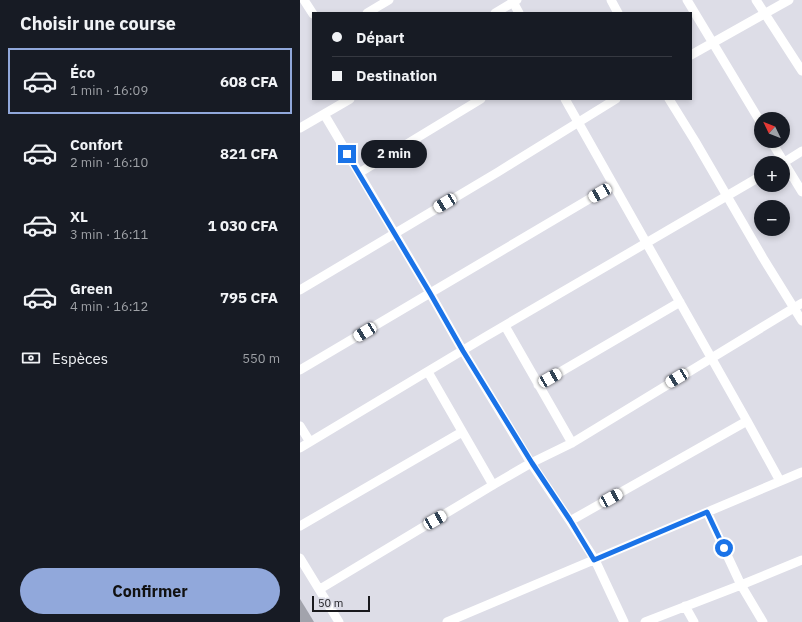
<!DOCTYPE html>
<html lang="fr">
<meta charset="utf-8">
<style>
body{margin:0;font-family:"IBM Plex Sans",sans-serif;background:#20242c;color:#f1f3f6;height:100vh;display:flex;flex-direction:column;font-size:15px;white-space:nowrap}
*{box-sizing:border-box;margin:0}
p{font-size:13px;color:#9ea1a6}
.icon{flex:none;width:22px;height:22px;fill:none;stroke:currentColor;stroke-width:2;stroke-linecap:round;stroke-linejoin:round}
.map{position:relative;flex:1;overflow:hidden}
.details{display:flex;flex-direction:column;background:#171b24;width:300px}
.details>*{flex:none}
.guide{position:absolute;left:12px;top:12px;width:380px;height:88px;border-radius:0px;box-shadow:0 2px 6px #0003;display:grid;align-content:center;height:88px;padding:0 20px;background:#171b24}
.needle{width:26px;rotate:313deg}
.controls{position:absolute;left:454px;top:112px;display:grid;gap:8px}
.controls a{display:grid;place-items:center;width:36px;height:36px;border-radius:50%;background:#171b24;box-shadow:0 2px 6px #0003;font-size:20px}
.scale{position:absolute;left:12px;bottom:10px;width:58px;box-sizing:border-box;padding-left:4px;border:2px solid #19191d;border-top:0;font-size:11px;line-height:14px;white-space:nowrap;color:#19191d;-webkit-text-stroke:3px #dddde7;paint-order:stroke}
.end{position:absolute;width:18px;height:18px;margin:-9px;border:5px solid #1a73e8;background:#fff;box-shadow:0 0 0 2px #fff}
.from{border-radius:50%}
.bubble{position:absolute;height:28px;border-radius:14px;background:#171b24;box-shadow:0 2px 6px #0003;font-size:13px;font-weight:800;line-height:28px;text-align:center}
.car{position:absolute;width:12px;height:24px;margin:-12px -6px;border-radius:5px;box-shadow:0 0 3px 1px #0007;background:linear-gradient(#fff 24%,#345 0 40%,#fff 0 76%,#345 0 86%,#fff 0)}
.guide b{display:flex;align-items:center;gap:14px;height:38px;font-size:15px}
.guide b+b{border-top:1px solid #363941}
.guide i{width:10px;height:10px;background:#f1f3f6}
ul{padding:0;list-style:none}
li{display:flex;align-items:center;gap:12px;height:66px;margin:0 8px 6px;padding:0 12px;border:2px solid transparent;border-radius:0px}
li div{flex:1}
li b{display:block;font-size:15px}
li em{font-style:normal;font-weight:800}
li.active{border-color:#91a8db}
li>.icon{width:36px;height:36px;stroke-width:1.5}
h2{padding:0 20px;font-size:18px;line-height:48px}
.pay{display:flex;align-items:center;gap:10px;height:44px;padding:0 20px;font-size:15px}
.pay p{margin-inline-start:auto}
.button{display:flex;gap:8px;margin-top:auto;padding:8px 20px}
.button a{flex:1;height:46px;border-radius:24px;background:#91a8db;color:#111;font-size:16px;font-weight:800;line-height:46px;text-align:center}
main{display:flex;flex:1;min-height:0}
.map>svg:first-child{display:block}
</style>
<main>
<section class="details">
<h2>Choisir une course</h2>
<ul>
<li class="active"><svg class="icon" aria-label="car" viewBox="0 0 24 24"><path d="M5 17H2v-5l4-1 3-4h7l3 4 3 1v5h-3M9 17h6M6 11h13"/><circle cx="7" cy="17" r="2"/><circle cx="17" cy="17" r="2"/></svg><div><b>Éco</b><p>1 min · 16:09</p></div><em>608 CFA</em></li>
<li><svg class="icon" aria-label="car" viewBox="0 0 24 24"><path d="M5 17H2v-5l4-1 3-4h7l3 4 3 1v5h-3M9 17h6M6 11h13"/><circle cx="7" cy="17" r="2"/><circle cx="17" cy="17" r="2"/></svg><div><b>Confort</b><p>2 min · 16:10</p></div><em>821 CFA</em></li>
<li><svg class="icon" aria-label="car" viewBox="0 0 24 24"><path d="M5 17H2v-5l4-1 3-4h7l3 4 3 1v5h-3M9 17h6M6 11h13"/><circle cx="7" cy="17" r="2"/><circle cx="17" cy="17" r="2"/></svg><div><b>XL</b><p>3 min · 16:11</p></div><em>1 030 CFA</em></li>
<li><svg class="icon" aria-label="car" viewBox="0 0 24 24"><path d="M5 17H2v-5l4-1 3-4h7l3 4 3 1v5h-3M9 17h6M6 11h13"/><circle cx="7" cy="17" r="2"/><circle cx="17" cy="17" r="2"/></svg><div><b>Green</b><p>4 min · 16:12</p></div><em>795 CFA</em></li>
</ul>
<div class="pay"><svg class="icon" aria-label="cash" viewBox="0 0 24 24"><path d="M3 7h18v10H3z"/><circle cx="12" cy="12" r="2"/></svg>Espèces<p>550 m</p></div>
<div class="button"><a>Confirmer</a></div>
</section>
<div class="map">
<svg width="502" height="622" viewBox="0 0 502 622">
<rect width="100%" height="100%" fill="#dddde7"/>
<path fill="#a2a3ac" d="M0,599L8,612L14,622H0Z"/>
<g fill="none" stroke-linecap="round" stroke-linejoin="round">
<path stroke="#fff" stroke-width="9" d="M4,0L13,14
M212,0L219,13
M311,0L318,13
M387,0L461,123
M456,0L502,71
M67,13L89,0
M195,13L217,0
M391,55L489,0
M265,99L447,421L480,481
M369,99L395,141L463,258L502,321
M24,114L130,293L163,351L231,463L270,521L295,560L324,622
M0,128L50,99
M471,141L502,192
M483,163L502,151
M59,173L181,99
M0,290L198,172L316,99
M205,326L272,443
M0,370L313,185
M128,372L193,485
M238,385L380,302
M0,426L10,442
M0,448L185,337L461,176
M407,512L441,585L463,622
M270,521L447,421
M0,526L162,432
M0,558L39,622
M20,589L193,485L231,463L272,443L502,303
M385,606L394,622
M147,622L502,472
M345,622L441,585L502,560"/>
</g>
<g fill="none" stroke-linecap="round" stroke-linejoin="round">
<path stroke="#1a73e8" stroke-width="5" d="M47,154L130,293L163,351L232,463L270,520L294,560L407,512L424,548"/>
</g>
</svg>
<div class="controls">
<a><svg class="needle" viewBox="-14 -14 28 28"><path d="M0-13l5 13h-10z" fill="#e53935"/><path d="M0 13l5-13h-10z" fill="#9ea1a6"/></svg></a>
<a>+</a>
<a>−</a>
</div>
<div class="scale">50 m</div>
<i class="end from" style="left:424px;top:548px"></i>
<i class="end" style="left:47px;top:154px"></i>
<div class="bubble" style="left:61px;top:140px;width:66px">2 min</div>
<i class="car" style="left:300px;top:193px;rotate:240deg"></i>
<i class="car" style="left:145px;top:203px;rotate:239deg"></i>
<i class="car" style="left:65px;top:332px;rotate:239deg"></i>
<i class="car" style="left:250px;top:378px;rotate:60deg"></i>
<i class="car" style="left:377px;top:378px;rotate:239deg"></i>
<i class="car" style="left:311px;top:498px;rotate:61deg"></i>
<i class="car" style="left:135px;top:520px;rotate:60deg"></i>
<div class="guide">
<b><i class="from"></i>Départ</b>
<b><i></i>Destination</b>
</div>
</div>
</main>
